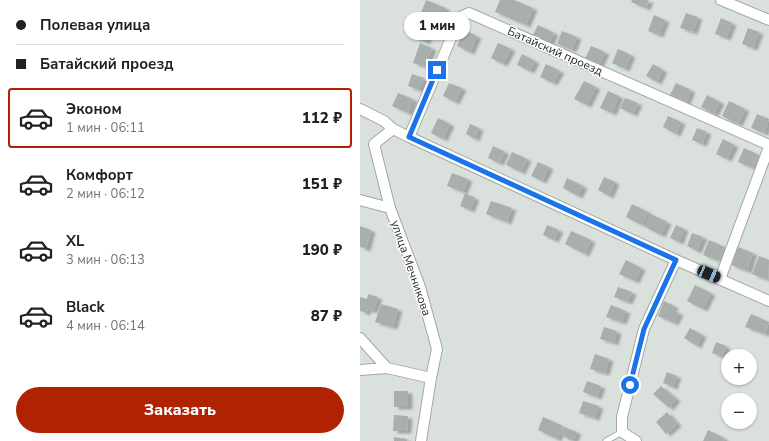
<!DOCTYPE html>
<html lang="ru">
<meta charset="utf-8">
<style>
body{margin:0;font-family:"Nunito Sans",sans-serif;background:#f2f2f2;color:#202124;height:100vh;display:flex;flex-direction:column;font-size:15px;white-space:nowrap}
*{box-sizing:border-box;margin:0}
p{font-size:13px;color:#757577}
.icon{flex:none;width:22px;height:22px;fill:none;stroke:currentColor;stroke-width:2;stroke-linecap:round;stroke-linejoin:round}
.map{position:relative;flex:1;overflow:hidden}
.panel{display:flex;flex-direction:column;background:#fff;width:360px}
.panel>*{flex:none}
.hud{display:grid;align-content:center;height:88px;padding:0 16px;background:#fff}
.controls{position:absolute;left:361px;top:349px;display:grid;gap:8px}
.controls a{display:grid;place-items:center;width:36px;height:36px;border-radius:50%;background:#fff;box-shadow:0 1px 3px #0004;font-size:20px}
.end{position:absolute;width:18px;height:18px;margin:-9px;border:5px solid #1a73e8;background:#fff;box-shadow:0 0 0 2px #fff}
.from{border-radius:50%}
.bubble{position:absolute;height:28px;border-radius:14px;background:#fff;box-shadow:0 1px 3px #0004;font-size:13px;font-weight:800;line-height:28px;text-align:center}
.car{position:absolute;width:12px;height:24px;margin:-12px -6px;border-radius:5px;box-shadow:0 0 3px 1px #0007;background:linear-gradient(#222 24%,#8ab4d8 0 40%,#222 0 76%,#8ab4d8 0 86%,#222 0)}
.hud b{display:flex;align-items:center;gap:14px;height:38px;font-size:15px}
.hud b+b{border-top:1px solid #e0e0e0}
.hud i{width:10px;height:10px;background:#202124}
ul{padding:0;list-style:none}
li{display:flex;align-items:center;gap:12px;height:60px;margin:0 8px 6px;padding:0 8px;border:2px solid transparent;border-radius:4px}
li div{flex:1}
li b{display:block;font-size:15px}
li em{font-style:normal;font-weight:800}
li.on{border-color:#b02302}
li>.icon{width:36px;height:36px;stroke-width:1.5}
.primary-button{display:flex;gap:8px;margin-top:auto;padding:8px 16px}
.primary-button a{flex:1;height:46px;border-radius:24px;background:#b02302;color:#fff;font-size:16px;font-weight:800;line-height:46px;text-align:center}
main{display:flex;flex:1;min-height:0}
.map>svg:first-child{display:block}
</style>
<main>
<section class="panel">
<div class="hud">
<b><i class="from"></i>Полевая улица</b>
<b><i></i>Батайский проезд</b>
</div>
<ul>
<li class="on"><svg class="icon" aria-label="car" viewBox="0 0 24 24"><path d="M5 17H2v-5l4-1 3-4h7l3 4 3 1v5h-3M9 17h6M6 11h13"/><circle cx="7" cy="17" r="2"/><circle cx="17" cy="17" r="2"/></svg><div><b>Эконом</b><p>1 мин · 06:11</p></div><em>112 ₽</em></li>
<li><svg class="icon" aria-label="car" viewBox="0 0 24 24"><path d="M5 17H2v-5l4-1 3-4h7l3 4 3 1v5h-3M9 17h6M6 11h13"/><circle cx="7" cy="17" r="2"/><circle cx="17" cy="17" r="2"/></svg><div><b>Комфорт</b><p>2 мин · 06:12</p></div><em>151 ₽</em></li>
<li><svg class="icon" aria-label="car" viewBox="0 0 24 24"><path d="M5 17H2v-5l4-1 3-4h7l3 4 3 1v5h-3M9 17h6M6 11h13"/><circle cx="7" cy="17" r="2"/><circle cx="17" cy="17" r="2"/></svg><div><b>XL</b><p>3 мин · 06:13</p></div><em>190 ₽</em></li>
<li><svg class="icon" aria-label="car" viewBox="0 0 24 24"><path d="M5 17H2v-5l4-1 3-4h7l3 4 3 1v5h-3M9 17h6M6 11h13"/><circle cx="7" cy="17" r="2"/><circle cx="17" cy="17" r="2"/></svg><div><b>Black</b><p>4 мин · 06:14</p></div><em>87 ₽</em></li>
</ul>
<div class="primary-button"><a>Заказать</a></div>
</section>
<div class="map">
<svg width="409" height="441" viewBox="0 0 409 441">
<defs>
<filter id="shadow"><feDropShadow dx="4.5" dy="2.5" stdDeviation="1" flood-color="#0004"/></filter>
</defs>
<rect width="100%" height="100%" fill="#dae1dd"/>
<path fill="#a9afac" filter="url(#shadow)" d="M66,0L86,8L81,21L61,13Z
M140,0H154L173,8L166,25L135,12Z
M272,0H289L286,8L271,2Z
M326,13L338,17L333,32L320,28Z
M294,15L305,20L299,35L288,31Z
M361,18L372,23L366,38L355,34Z
M53,21L70,28L66,42L48,35Z
M178,25L194,33L189,44L172,37Z
M388,28L399,32L393,48L382,44Z
M104,30L117,36L110,52L97,46Z
M202,31L217,37L212,50L197,44Z
M60,43L72,48L65,67L53,63Z
M138,43L151,49L143,64L131,58Z
M231,46L245,52L239,65L225,59Z
M258,49L271,55L265,69L252,63Z
M162,54L175,61L170,71L157,65Z
M186,64L200,71L193,83L180,77Z
M293,64L303,70L297,82L286,76Z
M52,74L64,78L59,90L48,86Z
M224,81L236,87L227,105L214,99Z
M89,83L102,88L95,102L83,96Z
M316,83L331,90L326,102L310,95Z
M248,91L259,96L252,113L240,108Z
M38,93L53,99L48,113L32,106Z
M347,95L360,102L354,114L341,107Z
M265,98L278,103L273,114L260,108Z
M369,101L385,109L378,124L362,116Z
M397,114L409,119L404,133L391,128Z
M308,116L321,122L316,134L303,127Z
M78,118L90,124L83,139L71,133Z
M110,124L119,128L115,139L106,134Z
M337,128L347,132L342,144L332,140Z
M363,139L374,145L367,159L356,154Z
M133,146L145,152L139,163L128,158Z
M384,148L399,155L393,168L378,162Z
M152,152L167,159L161,172L146,165Z
M178,162L189,167L182,181L171,176Z
M92,173L108,179L103,192L87,186Z
M244,177L255,182L249,196L238,190Z
M207,178L223,186L218,196L203,188Z
M105,193L115,198L110,210L100,206Z
M131,201L152,208L147,222L126,214Z
M272,204L288,212L282,225L266,217Z
M291,214L307,222L301,235L285,227Z
M187,225L199,230L194,240L183,235Z
M316,225L324,229L319,242L310,238Z
M0,226L11,230L6,249L0,247Z
M211,231L231,240L225,254L205,244Z
M332,233L343,237L337,251L327,246Z
M349,240L365,247L359,261L343,255Z
M378,247L393,253L387,271L371,265Z
M399,256L409,260L408,280L392,274Z
M266,260L281,268L275,281L259,274Z
M335,285L351,293L343,309L327,301Z
M258,287L272,292L268,302L254,297Z
M8,294L18,297L13,311L7,309L6,313L0,311V297L7,299Z
M304,301L314,306L312,310L319,313L314,323L298,316Z
M21,304L38,309L33,327L15,322Z
M251,305L266,311L262,322L246,317Z
M391,314L409,322L405,334L385,327Z
M244,327L257,331L254,343L240,339Z
M330,328L342,335L337,346L324,338Z
M356,342L366,346L362,357L352,353Z
M235,354L249,359L245,373L230,369Z
M307,372L317,376L313,387L303,383Z
M227,381L241,386L237,397L223,392Z
M301,386L316,399L309,408L293,394Z
M34,391H48V407H34Z
M223,401L239,406L235,418L219,413Z
M307,412L317,424L306,434L296,422Z
M34,415L48,416L47,431H33Z
M183,417L203,426L197,439L178,430Z
M204,427L217,432L213,441L201,435Z
M348,430L364,438L363,441H343Z
M34,437L47,439V441H34Z"/>
<g fill="none" stroke-linecap="round" stroke-linejoin="round">
<defs>
<path id="service" d="M246,441L262,432"/>
<path id="minor" d="M361,0L409,20
M0,109L24,121L33,129L49,137L316,260L409,301
M33,129L14,144L30,208L60,287L77,349L71,378L61,441
M49,137L100,17L109,13L409,145
M0,200L30,208
M360,279L409,147
M0,338L27,368
M0,370L27,368L71,378
M276,441L262,432V417L284,329L316,260"/>
</defs>
<use href="#service" stroke="#a2a9a5" stroke-width="7"/>
<use href="#minor" stroke="#a2a9a5" stroke-width="12"/>
<use href="#service" stroke="#fff" stroke-width="5"/>
<use href="#minor" stroke="#fff" stroke-width="10"/>
</g>
<g fill="none" stroke-linecap="round" stroke-linejoin="round">
<path stroke="#1a73e8" stroke-width="5" d="M77,70L49,137L316,260L284,329L270,385"/>
</g>
<g text-anchor="middle" dominant-baseline="central" stroke-width="3" stroke-linejoin="round" paint-order="stroke">
<g font-size="12" fill="#2c2e2d" stroke="#fff">
<text transform="translate(195 51) rotate(24)">Батайский проезд</text>
<text transform="translate(51 268) rotate(71)">улица Мечникова</text>
</g>
</g>
</svg>
<div class="controls">
<a>+</a>
<a>−</a>
</div>
<i class="end from" style="left:270px;top:385px"></i>
<i class="end" style="left:77px;top:70px"></i>
<div class="bubble" style="left:44px;top:12px;width:66px">1 мин</div>
<i class="car" style="left:349px;top:274px;rotate:113deg"></i>
</div>
</main>
